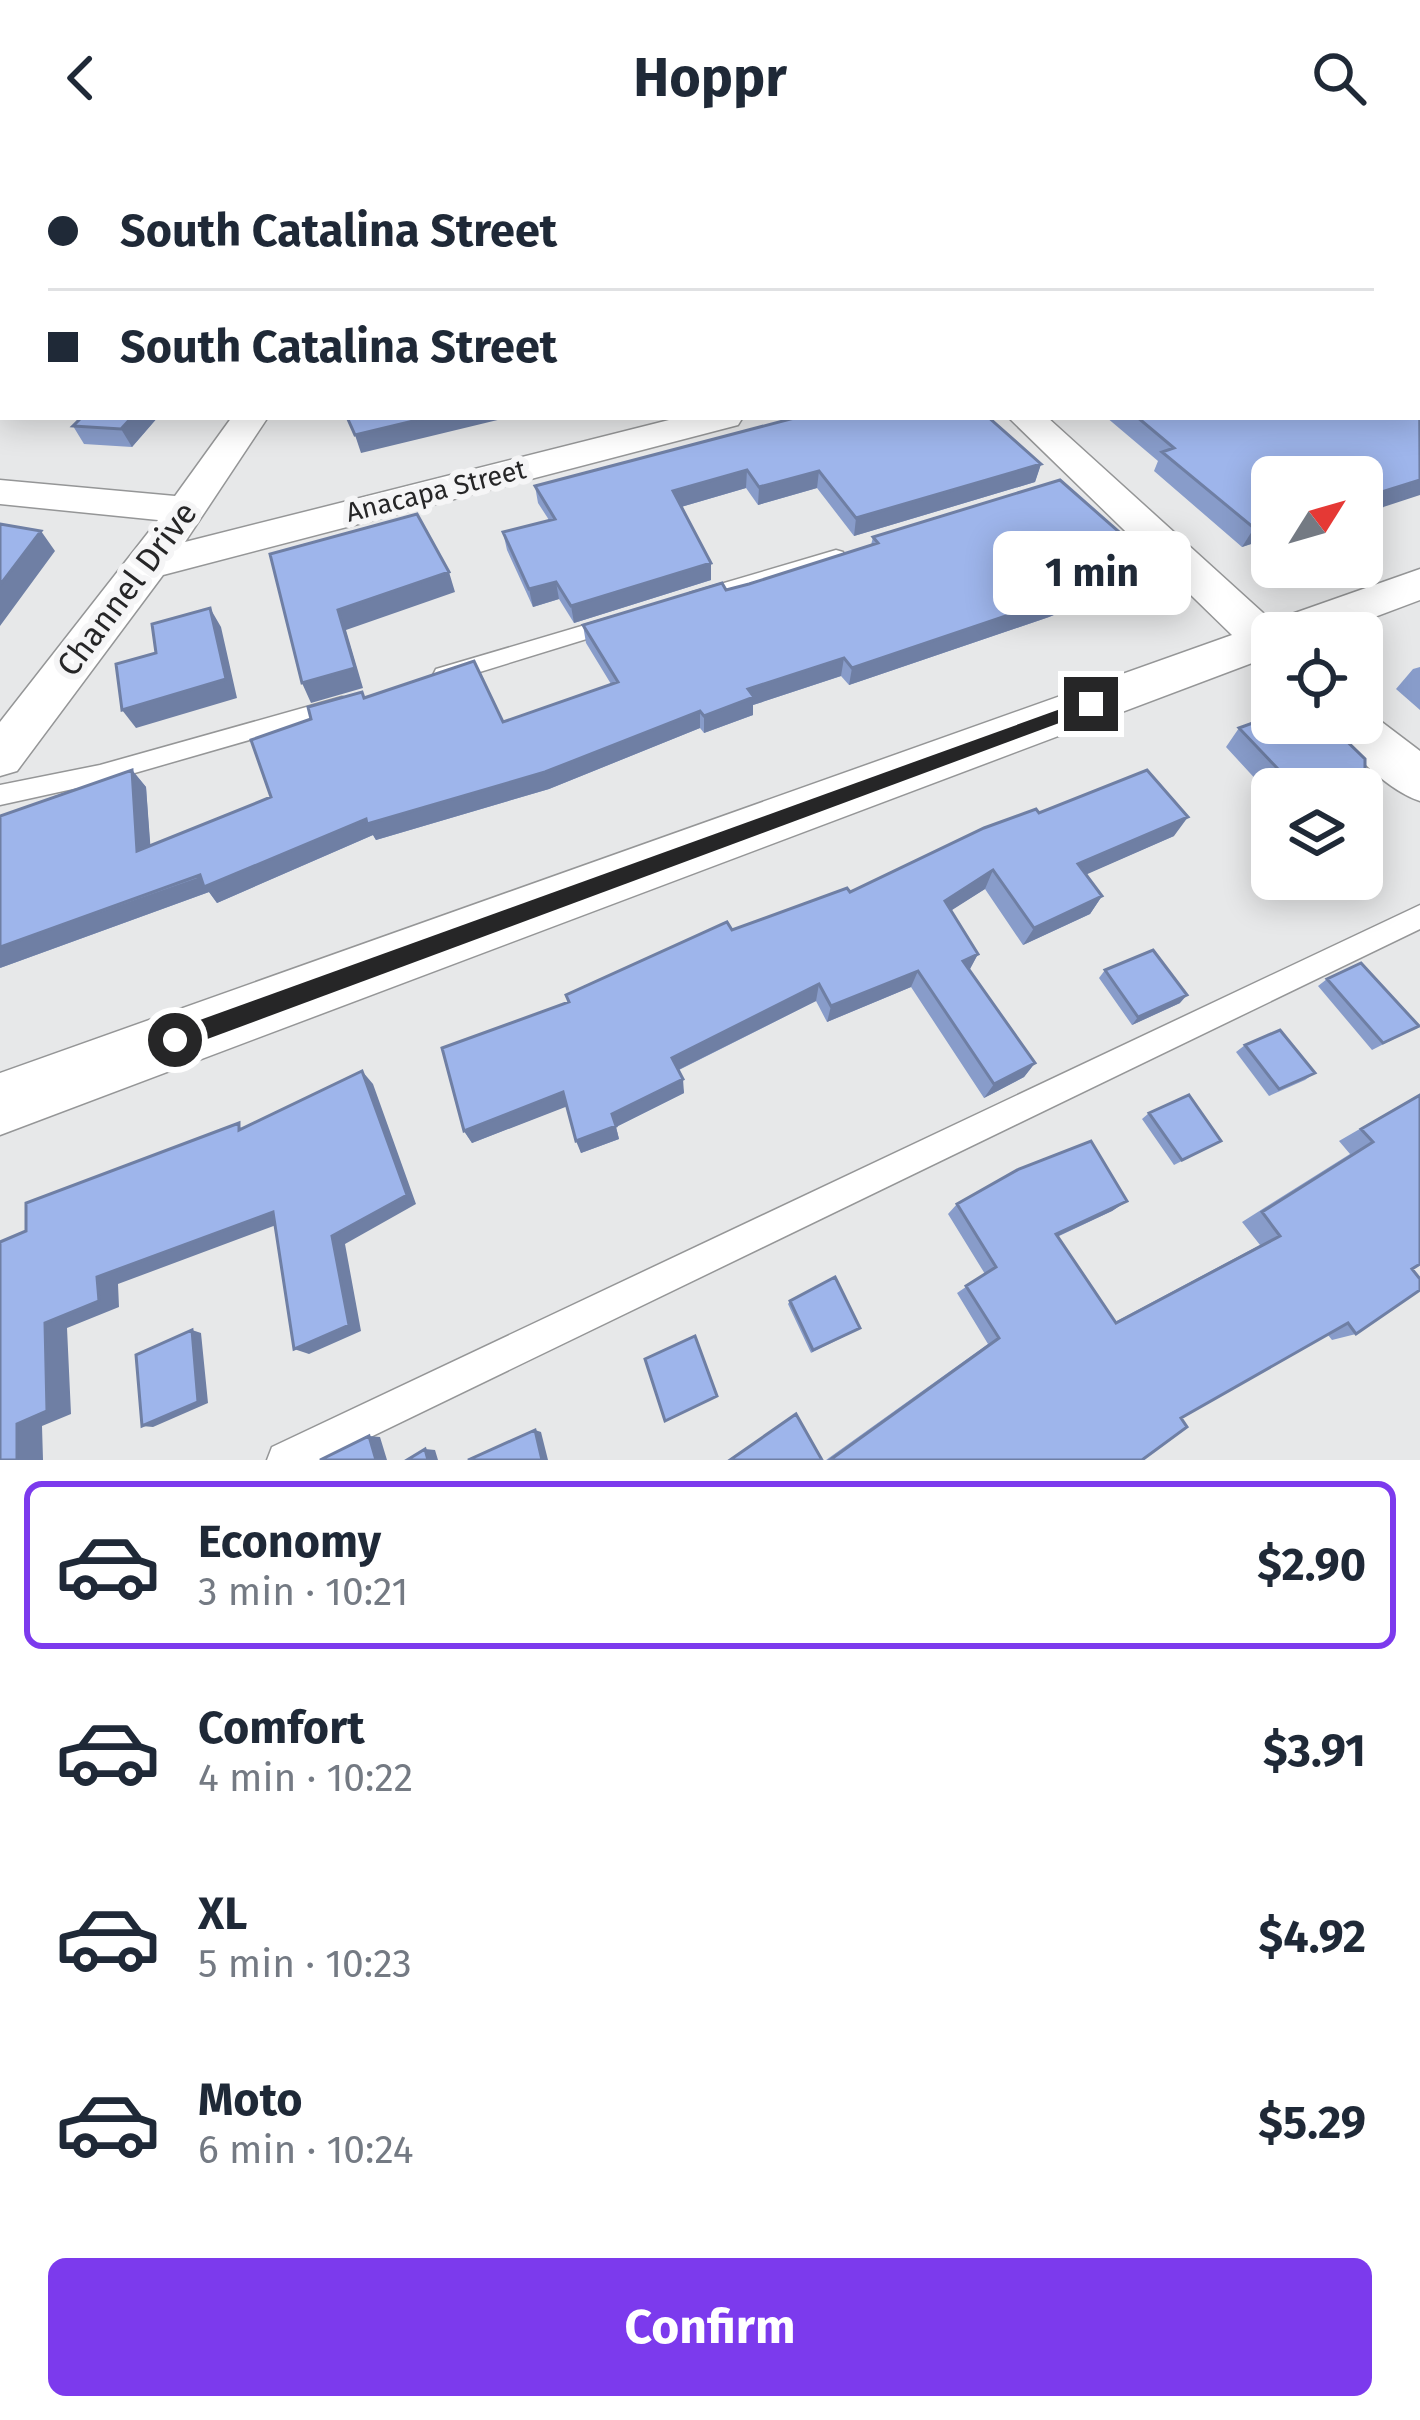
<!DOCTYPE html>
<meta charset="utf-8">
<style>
body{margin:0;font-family:"Fira Sans",sans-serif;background:#f6f6f7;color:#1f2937;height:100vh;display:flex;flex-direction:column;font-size:45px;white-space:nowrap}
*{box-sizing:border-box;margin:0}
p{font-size:39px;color:#747a83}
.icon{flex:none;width:66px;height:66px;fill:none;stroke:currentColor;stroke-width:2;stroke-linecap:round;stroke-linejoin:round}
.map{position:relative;height:1304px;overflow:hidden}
.sheet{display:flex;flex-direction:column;background:#fff;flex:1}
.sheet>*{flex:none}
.hud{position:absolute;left:0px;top:0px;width:1422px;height:264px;box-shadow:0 6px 30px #0003;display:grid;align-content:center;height:264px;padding:0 48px;background:#fff}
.needle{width:78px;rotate:53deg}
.controls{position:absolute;left:1251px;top:300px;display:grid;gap:24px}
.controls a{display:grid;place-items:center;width:132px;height:132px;border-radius:18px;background:#fff;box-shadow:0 6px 30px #0003;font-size:60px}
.end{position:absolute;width:54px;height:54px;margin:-27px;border:15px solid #262627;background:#fff;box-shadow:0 0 0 6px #fff}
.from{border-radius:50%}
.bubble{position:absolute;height:84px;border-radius:18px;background:#fff;box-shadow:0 6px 30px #0003;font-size:39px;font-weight:700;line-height:84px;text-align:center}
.hud b{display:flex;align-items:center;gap:42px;height:114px;font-size:45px}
.hud b+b{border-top:3px solid #e0e1e3}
.hud i{width:30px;height:30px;background:#1f2937}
ul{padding:21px 0 0;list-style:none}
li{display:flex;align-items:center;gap:36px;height:168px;margin:0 24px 18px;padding:0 24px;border:6px solid transparent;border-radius:18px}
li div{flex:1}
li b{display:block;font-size:45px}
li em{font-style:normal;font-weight:700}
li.active{border-color:#7c3aed}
li>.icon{width:108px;height:108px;stroke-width:1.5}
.button{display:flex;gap:24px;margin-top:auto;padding:24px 48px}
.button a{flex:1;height:138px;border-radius:18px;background:#7c3aed;color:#fff;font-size:48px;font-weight:700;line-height:138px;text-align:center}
header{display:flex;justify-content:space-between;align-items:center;height:156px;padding:0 48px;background:#fff;font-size:54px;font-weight:700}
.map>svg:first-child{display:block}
</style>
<header><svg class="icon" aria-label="back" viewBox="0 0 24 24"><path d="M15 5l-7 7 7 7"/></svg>Hoppr<svg class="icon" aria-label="search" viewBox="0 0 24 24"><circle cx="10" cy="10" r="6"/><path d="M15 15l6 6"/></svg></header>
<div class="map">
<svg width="1420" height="1304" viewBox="0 0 1420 1304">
<rect width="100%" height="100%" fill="#e7e8e9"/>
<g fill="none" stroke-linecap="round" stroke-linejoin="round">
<defs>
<path id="lane" d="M836,394L843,396V406L697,449L687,442L690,437Z
M612,461L619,463L622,468L619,473L444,527L433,519L436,513Z
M342,541L350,543L353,549L350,555L100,627L0,649V629L100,609Z
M1420,749V773L323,1304H267L272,1291Z"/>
<path id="street" d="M736,0H763L765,3H738Z
M3,74V94L0,95V75Z
M232,261H268L185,386L681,261H743L738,269L163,419L17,615L0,620V566L158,364L0,348V324L175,340Z
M1008,261H1047L1272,465L1420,413V444L1332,477H1272V507L1260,504L0,979V917L1232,479Z
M1362,551L1420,595V645C1389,635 1348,596 1332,567H1362Z"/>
</defs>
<use href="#lane" stroke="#959697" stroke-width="3"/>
<use href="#street" stroke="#959697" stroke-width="3"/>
<use href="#lane" fill="#fff" fill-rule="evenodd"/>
<use href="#street" fill="#fff" fill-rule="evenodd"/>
</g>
<path fill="#889cca" d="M277,0H714L718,3H278Z
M787,0H1417L1420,2V94L1419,3H791Z
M158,261L132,291L84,288L73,270Z
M798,261L1041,308L1035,326L854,380L817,332L758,349L746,332L681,351L711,407V424L574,467L559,443L533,451L507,394L503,376L549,364L538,347L535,330Z
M1106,261H1419L1383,352L1362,358V321H1272V381L1242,391L1154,315L1158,305Z
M873,381L1142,422L1049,461L849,529L841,520L753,549V559L704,577L700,572L549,633L376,684L373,679L217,747L209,736L0,812L132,614L146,631L150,690L271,641L365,542L503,566L611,528L586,487L583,469L749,428L871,389Z
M1420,511V554L1396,533L1413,513Z
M1239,572L1365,623L1355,633H1272V641L1226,591Z
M1039,657L1174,680L1086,718L1102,740L1090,758L1023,789L985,733L951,754L978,798L969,814L1035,907L1024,921L984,942L911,831L827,866L816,845L679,914L684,937L616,971L619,983L581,997L566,950L472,987L464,975L568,846L566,839L732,774L850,736Z
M1105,814L1180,847L1132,869L1099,822Z
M1327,823L1419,870L1372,894L1318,830Z
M1245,889L1315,917L1305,924L1269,940L1236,896Z
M1420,938L1412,1113L1356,1178L1332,1184L1328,1179L1181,1262L1142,1304H826L988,1188L957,1137L985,1118L948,1058L957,1048L1127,1045L1112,1055L1057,1081L1115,1166L1260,1089L1242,1066L1350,998L1339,985Z
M1149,957L1221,985L1174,1009L1142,963Z
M790,1145L857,1174L811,1197L788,1148Z"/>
<path fill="#6f7fa4" d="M19,0H39L38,3H17Z
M325,0H392L393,3H323Z
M536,0H619V3H518Z
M132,261H158L132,291L121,273Z
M430,261H510L361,297L355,279Z
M1041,308L1035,326L854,380L856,362Z
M747,314L746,332L674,353L673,335Z
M819,315L817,332L758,349L759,331Z
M1420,324V339L1362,358V350L1369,340Z
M1272,366V381L1242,391L1254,372Z
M41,375L55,395L0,470V429Z
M1151,404L1142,422L1049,461L849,529L852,512Z
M711,407V424L574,467L571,450Z
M449,416L455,436L346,474L363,532L311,547L302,527L338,454Z
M556,426L559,443L533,451L529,433Z
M210,452L221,471L237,542L136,572L122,554Z
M844,502L841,520L753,549V559L704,577V560L748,533Z
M700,555V572L549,633L376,684L373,679L217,747L209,736L0,812V791L366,663Z
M132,614L146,631L152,711L137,695Z
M1365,623L1355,633H1338Z
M1188,661L1174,680L1067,727L1078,708Z
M993,714L985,733L938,763L945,745Z
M1102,740L1090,758L1023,789L1034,772Z
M978,798L969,815L963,805Z
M918,815L911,831L827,866L831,850Z
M819,828L816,845L674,916L672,902Z
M1187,839L1180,847L1132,869L1138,861Z
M1035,907L1024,921L984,942L994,928Z
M362,915L373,928L416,1048L345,1088L361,1175L309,1198L294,1193L332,1080Z
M683,923L684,937L616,971L619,983L581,997L576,985L612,958Z
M563,936L568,950L472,987L464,975Z
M1127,1045L1112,1055L1043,1087L1056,1078Z
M273,1056L287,1065L118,1128L119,1151L67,1172L71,1258L42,1270L43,1304H17V1268L45,1167L97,1121Z
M192,1174L201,1177L208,1247L153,1271L142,1270Z
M535,1274L541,1276L548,1304H542Z
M369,1280L380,1281L387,1304H376Z
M425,1293L435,1294L438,1304H428Z"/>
<path fill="#9eb5eb" stroke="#6f7fa4" stroke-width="3" d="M0,0H19L17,3H3V21H0Z
M277,0H325L323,3H278Z
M395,0H536L518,3H397Z
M632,0H714L718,3H635Z
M812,0H1417L1420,2V69L1419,3H816Z
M1419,98L1420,324L1369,340L1362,336V321H1272V366L1254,372L1162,296L1174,292L1137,261H1419Z
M82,261H132L121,273L73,270Z
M347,261H430L355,279Z
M798,261H988L1041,308L856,362L819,315L759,331L747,314L673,335L711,407L571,450L556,426L529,433L503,376L555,363L535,330Z
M1060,324L1151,404L1056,443L852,512L844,502L748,533L754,541L704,560L700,555L545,616L367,668L366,663L204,731L200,719L0,791V660L132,614L137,695L271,641L251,584L311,563L308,551L362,536L364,542L474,505L503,566L618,526L583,469L722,427L726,434L749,428L878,387L873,381Z
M417,358L449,416L338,454L355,512L302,527L270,398Z
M0,368L41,375L0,429Z
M210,452L226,523L122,554L116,508L156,497L152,468Z
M1272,560V567H1328L1365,603V623L1338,633H1297L1239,572Z
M1147,614L1188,661L1078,708L1102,740L1034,772L993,714L945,745L978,798L963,805L1035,907L994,928L918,815L831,850L819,828L672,902L683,923L612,958L616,970L576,985L563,936L464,975L442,892L569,846L566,839L727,766L732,774L847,732L850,736L984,672L1036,653L1039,657Z
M1153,794L1187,839L1138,861L1105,814Z
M1361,807L1419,870L1383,887L1327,823Z
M1280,874L1315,917L1279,933L1245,889Z
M362,915L407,1039L332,1080L349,1169L294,1193L273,1056L97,1121L99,1145L45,1167L47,1255L17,1268V1304H0V1086L26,1075V1047L239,967V974Z
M1189,939L1221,985L1182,1004L1149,957Z
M1420,939V1108L1412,1113L1420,1123V1134L1356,1178L1348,1167L1181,1262L1187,1271L1142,1304H830L999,1182L966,1130L996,1111L957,1048L1019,1013L1091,985L1127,1045L1056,1078L1116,1167L1280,1080L1262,1056L1373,986L1361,973Z
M835,1121L860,1172L813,1194L790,1145Z
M192,1174L198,1246L142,1270L136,1199Z
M695,1180L717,1240L665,1265L645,1203Z
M796,1258L822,1304H730Z
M535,1274L542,1304H468Z
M369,1280L376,1304H320Z
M425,1293L428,1304H407Z"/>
<path fill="#262627" d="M1091,542L1097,544V553L175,895L163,884L175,873Z"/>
<g text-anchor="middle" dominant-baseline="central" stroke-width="12" stroke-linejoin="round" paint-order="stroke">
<g font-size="27" fill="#262627" stroke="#f5f5f6">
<text transform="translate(436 335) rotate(-14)">Anacapa Street</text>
</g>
<g font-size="33" fill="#262627" stroke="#f5f5f6">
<text transform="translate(127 433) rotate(-53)">Channel Drive</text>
</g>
</g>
</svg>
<div class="controls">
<a><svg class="needle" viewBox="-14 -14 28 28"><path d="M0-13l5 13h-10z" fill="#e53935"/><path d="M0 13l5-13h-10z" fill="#747a83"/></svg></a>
<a><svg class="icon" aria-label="locate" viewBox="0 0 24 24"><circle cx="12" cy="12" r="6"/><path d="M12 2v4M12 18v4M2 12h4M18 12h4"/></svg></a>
<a><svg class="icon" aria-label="layers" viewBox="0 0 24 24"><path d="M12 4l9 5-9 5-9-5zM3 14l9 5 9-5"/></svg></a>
</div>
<i class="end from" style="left:175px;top:884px"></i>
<i class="end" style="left:1091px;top:548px"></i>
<div class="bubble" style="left:993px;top:375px;width:198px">1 min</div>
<div class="hud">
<b><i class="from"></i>South Catalina Street</b>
<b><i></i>South Catalina Street</b>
</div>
</div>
<section class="sheet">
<ul>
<li class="active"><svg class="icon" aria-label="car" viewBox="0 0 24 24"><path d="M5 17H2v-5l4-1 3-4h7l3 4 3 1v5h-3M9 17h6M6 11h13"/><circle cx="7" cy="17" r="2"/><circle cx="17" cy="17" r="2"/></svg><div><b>Economy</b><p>3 min · 10:21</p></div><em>$2.90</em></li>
<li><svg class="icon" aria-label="car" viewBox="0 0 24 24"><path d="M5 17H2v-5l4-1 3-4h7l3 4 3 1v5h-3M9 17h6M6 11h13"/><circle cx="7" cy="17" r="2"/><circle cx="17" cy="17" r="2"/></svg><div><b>Comfort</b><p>4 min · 10:22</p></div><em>$3.91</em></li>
<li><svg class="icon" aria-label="car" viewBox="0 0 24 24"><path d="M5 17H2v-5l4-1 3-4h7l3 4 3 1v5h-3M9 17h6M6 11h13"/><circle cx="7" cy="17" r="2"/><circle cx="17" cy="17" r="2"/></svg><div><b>XL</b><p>5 min · 10:23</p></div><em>$4.92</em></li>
<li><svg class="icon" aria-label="car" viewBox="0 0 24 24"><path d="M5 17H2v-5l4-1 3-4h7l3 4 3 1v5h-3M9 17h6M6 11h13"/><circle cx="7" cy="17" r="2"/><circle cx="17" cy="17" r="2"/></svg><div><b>Moto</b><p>6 min · 10:24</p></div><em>$5.29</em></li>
</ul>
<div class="button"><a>Confirm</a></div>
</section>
